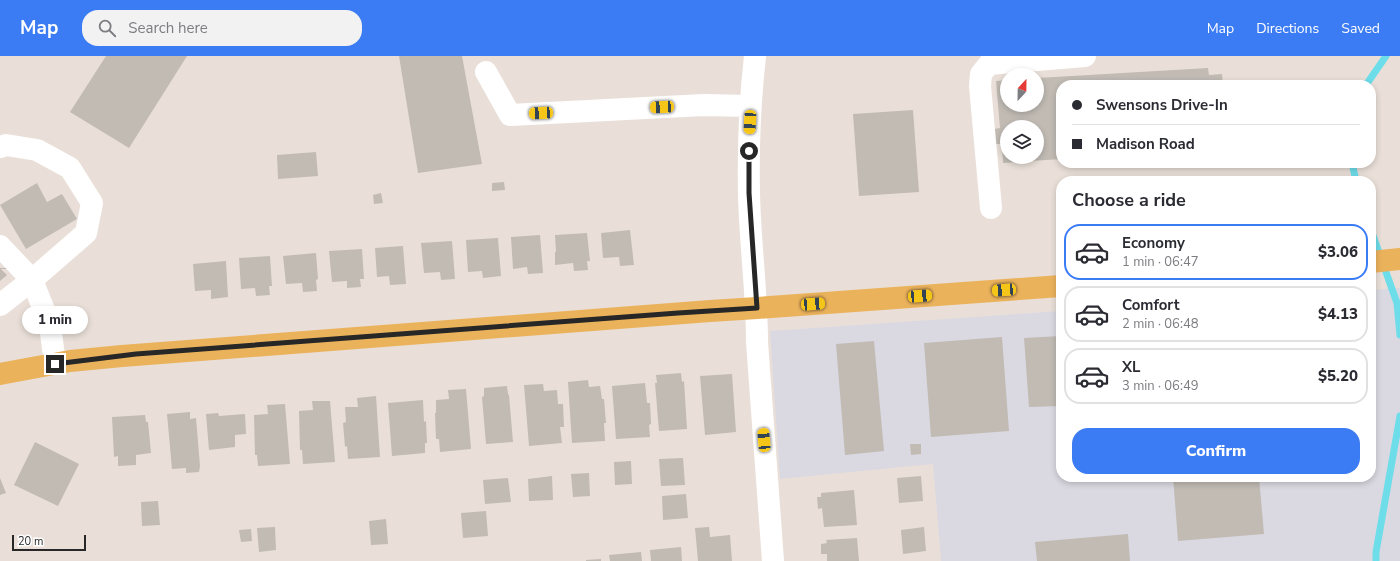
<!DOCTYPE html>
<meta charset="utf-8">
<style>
body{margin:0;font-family:"Nunito Sans",sans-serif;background:#f2f2f3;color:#2b2b33;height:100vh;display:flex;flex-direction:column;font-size:15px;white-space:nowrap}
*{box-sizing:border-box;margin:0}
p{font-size:13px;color:#7c7c81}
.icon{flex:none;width:22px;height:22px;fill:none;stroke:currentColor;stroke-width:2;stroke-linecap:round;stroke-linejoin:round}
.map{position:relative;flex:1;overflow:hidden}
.sheet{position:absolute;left:1056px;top:120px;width:320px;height:306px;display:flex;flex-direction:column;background:#fff;border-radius:16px;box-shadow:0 2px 6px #0003}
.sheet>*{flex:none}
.guide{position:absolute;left:1056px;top:24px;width:320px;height:88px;border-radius:16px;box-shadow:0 2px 6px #0003;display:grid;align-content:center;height:88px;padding:0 16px;background:#fff}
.needle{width:26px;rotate:22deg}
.buttons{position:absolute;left:1000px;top:12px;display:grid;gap:8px}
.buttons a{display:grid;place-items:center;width:44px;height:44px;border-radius:50%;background:#fff;box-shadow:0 2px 6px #0003;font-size:20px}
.scale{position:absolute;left:12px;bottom:10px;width:74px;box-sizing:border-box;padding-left:4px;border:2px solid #272727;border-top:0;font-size:11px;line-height:14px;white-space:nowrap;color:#272727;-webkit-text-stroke:3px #fff;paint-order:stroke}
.end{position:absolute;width:18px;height:18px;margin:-9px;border:5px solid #272727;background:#fff;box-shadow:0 0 0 2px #fff}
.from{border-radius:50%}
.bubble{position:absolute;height:28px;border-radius:14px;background:#fff;box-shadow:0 2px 6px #0003;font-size:13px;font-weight:800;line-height:28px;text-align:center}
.car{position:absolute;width:12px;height:24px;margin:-12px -6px;border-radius:5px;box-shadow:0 0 3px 1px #0007;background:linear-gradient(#f5c518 24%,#345 0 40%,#f5c518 0 76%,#345 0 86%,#f5c518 0)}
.guide b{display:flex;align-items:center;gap:14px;height:38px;font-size:15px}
.guide b+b{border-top:1px solid #e1e1e2}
.guide i{width:10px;height:10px;background:#2b2b33}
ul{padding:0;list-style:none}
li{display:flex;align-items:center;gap:12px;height:56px;margin:0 8px 6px;padding:0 8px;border:2px solid #e1e1e2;border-radius:16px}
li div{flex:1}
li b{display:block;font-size:15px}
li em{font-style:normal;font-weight:800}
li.current{border-color:#3b7bf3}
li>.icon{width:36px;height:36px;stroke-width:1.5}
h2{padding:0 16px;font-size:18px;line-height:48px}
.cta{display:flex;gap:8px;margin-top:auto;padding:8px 16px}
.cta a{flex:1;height:46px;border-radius:16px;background:#3b7bf3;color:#fff;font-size:16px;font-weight:800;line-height:46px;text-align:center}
header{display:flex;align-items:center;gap:24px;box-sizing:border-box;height:56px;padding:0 20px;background:#3b7bf3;color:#fff}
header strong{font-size:19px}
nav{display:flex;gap:22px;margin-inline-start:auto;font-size:14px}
.search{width:280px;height:36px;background:#f2f2f3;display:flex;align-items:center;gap:10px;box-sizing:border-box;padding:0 14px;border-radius:16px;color:#7c7c81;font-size:15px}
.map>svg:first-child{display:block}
</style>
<header>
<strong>Map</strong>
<div class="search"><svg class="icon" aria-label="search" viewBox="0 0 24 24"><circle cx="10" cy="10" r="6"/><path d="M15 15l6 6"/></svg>Search here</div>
<nav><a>Map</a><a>Directions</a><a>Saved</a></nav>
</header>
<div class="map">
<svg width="1400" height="505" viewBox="0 0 1400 505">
<rect width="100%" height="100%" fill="#e9dfd8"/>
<path fill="#dad9e1" d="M1400,232V505H941L933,408L780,423L770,275L1061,255V421H1371V234Z"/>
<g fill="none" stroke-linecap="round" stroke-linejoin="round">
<path stroke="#6dddea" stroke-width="7" d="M1366,29L1386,0
M1352,107L1356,125
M1371,174L1397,247L1400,279
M1376,505V496L1400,360"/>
</g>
<path fill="#c1bbb4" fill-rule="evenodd" d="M106,0H187L129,92L70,56Z
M399,0H462L482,108L418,117Z
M1208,12L1209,19L1222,18L1223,29H1061V103L1003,107L1002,88H995L994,73L1000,72L996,25L1007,24V49H1037V22ZM1007,71H1037V101H1007Z
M913,54L919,136L859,140L853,58Z
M316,96L318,120L278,123L277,99Z
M504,126L505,134L492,135V127Z
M37,127L47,146L62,138L77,163L26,193L0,149Z
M381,137L383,147L374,148L373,139Z
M630,174L634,209L620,210L619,201L603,202L601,177Z
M587,177L590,205H587L588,214L574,215L573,207L555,209V196H556L555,179Z
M540,179L543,217L528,218L527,211L513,213L511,181Z
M498,182L501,220L483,222L482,215L468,216L466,184Z
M452,185L455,223L441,224L440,216L424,217L421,187Z
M403,190L406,228L390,229L389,220L377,221L375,192Z
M362,193L364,223H360L361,231L347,232V225L332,226L329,195Z
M316,197L318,223L316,224L317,235L303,236L302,227L286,228L283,200Z
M270,200L272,230H269L270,239L256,240L255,232L241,233L239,202Z
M226,205L228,241L211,243V234L195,235L193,208Z
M0,212L7,219L0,225Z
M1061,280V350L1029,351L1024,282Z
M1002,281L1009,375L931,381L924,287Z
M874,285L884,395L845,399L836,288Z
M681,317L682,326L684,325L687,373L659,375L655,327H657L656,319Z
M732,318L736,376L705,379L700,320Z
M588,324L589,331L600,330L602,343H604L606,367H604L605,385L572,387L568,326Z
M645,327L647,347H650L651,368L649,369L650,381L616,383L612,330Z
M543,328L544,335L557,334L558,348H563L564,371H560L562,387L529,390L524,329Z
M507,330L508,338L509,339L513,386L486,388L482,341L484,340V332Z
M466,333L471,393L440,396L439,383H436L435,357H436V344L449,343L448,334Z
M376,340L380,401L348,403L347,390L345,391L343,367L346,366L345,351H358L357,342Z
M423,344L424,366L426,365L427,387H425V397L392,400L388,347Z
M312,345H330L335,406L303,408L302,394H300L299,355L313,354Z
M285,348L290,408L258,410L257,399H255L254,359L268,358L267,349Z
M190,356V363L196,362L200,410L199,416L186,417V412L172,413L167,358Z
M218,357L219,360L245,358L246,378L235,379V391L209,394L206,358Z
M145,359L146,366H148L151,397L136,399V409L118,410V400L114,401L112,361Z
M35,386L79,408L58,450L14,429Z
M910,388H921V398L911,399Z
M683,402L685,429L661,430L659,403Z
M631,405L632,428L615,429L614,406Z
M589,417L590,440L573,441L571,418Z
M552,420L553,444L529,445L528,423Z
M921,420L923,445L899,447L897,422Z
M1173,421H1259L1264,478L1178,485Z
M0,422L6,437L0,439Z
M508,422L511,446L485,448L483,424Z
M854,434L857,469L824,471L822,452L818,453L817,441H821V437Z
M686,438L688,462L663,464L662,440Z
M158,445L160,469L142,470L141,446Z
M486,455L488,480L463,482L461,457Z
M386,463L388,488L371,489L369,465Z
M275,471L276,494L259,496L257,472Z
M709,471L710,481L730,479L732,505H698L695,472Z
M924,471L926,495L903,498L901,474Z
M251,473L252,485L241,486L239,474Z
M1128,478L1130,505H1037L1035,486Z
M857,482L859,505H827V498H821V488L827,487L826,484Z
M681,491L682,505H651L650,494Z
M641,496L642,505H610L609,499Z
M601,503V505H586V504Z"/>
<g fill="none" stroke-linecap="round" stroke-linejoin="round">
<path stroke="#c2bab5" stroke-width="22" stroke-dasharray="22 11" stroke-linecap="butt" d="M0,213V212"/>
<path stroke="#fff" stroke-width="22" d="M755,0C750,45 748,91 749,137C750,187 757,236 757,286L773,505
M486,16L510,59L704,49L750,50
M0,91L6,89L37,94L70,112L92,147L86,177L32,224L50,269L55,308
M991,152L980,30L981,18L989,8L1085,0
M0,190L32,224L0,249"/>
<path stroke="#ebb25c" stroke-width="22" d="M1371,206L1400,203
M0,318L70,305L122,300L710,255L757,252L1061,230"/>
</g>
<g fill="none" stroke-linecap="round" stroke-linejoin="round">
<path stroke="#272727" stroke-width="5" d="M55,308L136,298L678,257L757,252L749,137V95"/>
</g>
</svg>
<div class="buttons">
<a><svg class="needle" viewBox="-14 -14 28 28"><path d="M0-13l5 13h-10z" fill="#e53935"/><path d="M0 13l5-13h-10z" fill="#7c7c81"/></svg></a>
<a><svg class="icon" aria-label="layers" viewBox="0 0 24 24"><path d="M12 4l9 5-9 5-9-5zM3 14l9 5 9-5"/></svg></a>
</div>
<div class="scale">20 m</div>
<i class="end from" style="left:749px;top:95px"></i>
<i class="end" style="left:55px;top:308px"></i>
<div class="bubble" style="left:22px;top:250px;width:66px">1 min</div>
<i class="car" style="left:662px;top:51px;rotate:267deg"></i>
<i class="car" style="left:541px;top:57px;rotate:267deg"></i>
<i class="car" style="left:750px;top:66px;rotate:183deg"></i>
<i class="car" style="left:1004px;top:234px;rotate:266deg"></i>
<i class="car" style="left:920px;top:240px;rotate:86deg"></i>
<i class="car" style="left:813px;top:248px;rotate:86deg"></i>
<i class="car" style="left:764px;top:384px;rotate:355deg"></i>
<div class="guide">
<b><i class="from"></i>Swensons Drive-In</b>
<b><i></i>Madison Road</b>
</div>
<section class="sheet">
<h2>Choose a ride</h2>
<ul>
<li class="current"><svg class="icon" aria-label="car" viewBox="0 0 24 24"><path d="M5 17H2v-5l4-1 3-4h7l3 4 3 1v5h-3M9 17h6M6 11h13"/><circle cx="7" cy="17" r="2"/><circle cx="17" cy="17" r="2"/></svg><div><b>Economy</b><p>1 min · 06:47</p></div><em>$3.06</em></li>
<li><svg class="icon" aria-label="car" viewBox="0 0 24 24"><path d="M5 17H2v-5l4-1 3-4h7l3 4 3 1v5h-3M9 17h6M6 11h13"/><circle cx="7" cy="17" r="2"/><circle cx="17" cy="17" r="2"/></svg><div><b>Comfort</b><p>2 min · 06:48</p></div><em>$4.13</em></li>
<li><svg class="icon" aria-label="car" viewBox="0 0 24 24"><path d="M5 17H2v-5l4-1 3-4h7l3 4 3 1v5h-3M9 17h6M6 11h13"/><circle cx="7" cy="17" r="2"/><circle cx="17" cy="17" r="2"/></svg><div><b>XL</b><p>3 min · 06:49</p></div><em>$5.20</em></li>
</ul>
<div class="cta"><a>Confirm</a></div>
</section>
</div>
